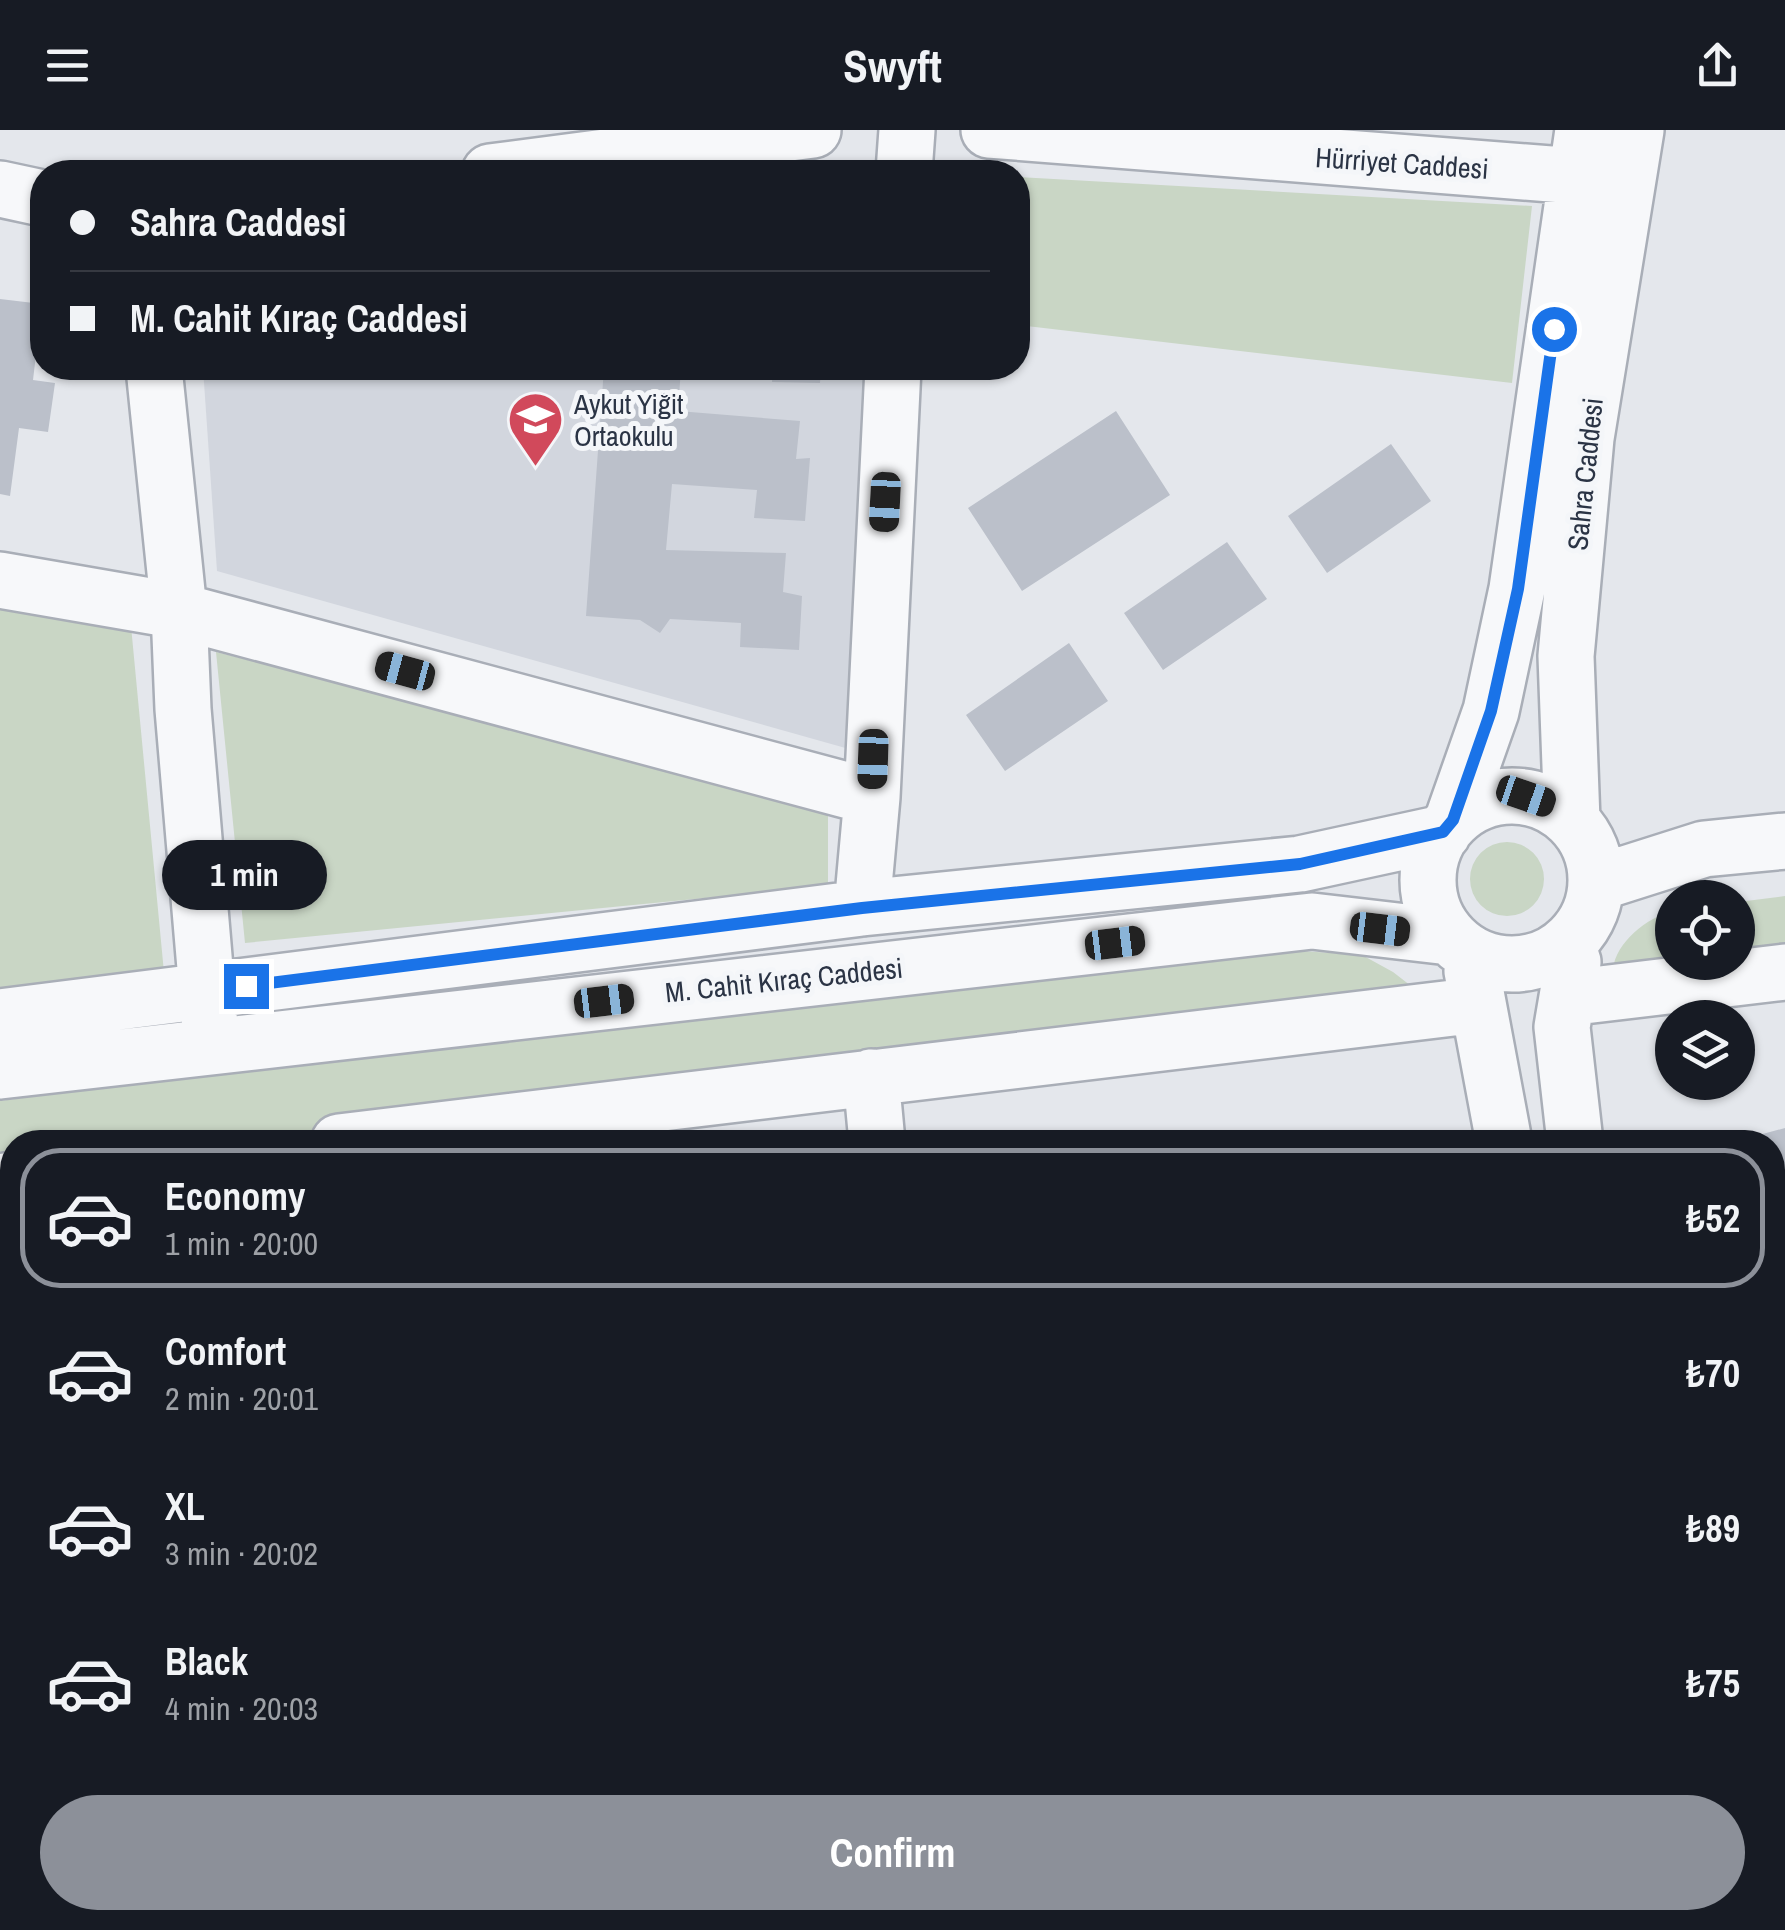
<!DOCTYPE html>
<meta charset="utf-8">
<style>
body{margin:0;font-family:"Archivo Narrow",sans-serif;background:#20242c;color:#f1f3f6;height:100vh;display:flex;flex-direction:column;font-size:38px;white-space:nowrap}
*{box-sizing:border-box;margin:0}
p{font-size:32px;color:#9ea1a6}
.icon{flex:none;width:55px;height:55px;fill:none;stroke:currentColor;stroke-width:2;stroke-linecap:round;stroke-linejoin:round}
.map{position:relative;flex:1;overflow:hidden}
.drawer{position:absolute;left:0px;top:1000px;width:1785px;height:800px;display:flex;flex-direction:column;background:#171b24;border-radius:40px 40px 0 0;box-shadow:0 2px 8px #0004}
.drawer>*{flex:none}
.guide{position:absolute;left:30px;top:30px;width:1000px;height:220px;border-radius:40px;box-shadow:0 2px 8px #0004;display:grid;align-content:center;height:220px;padding:0 40px;background:#171b24}
.tools{position:absolute;left:1655px;top:750px;display:grid;gap:20px}
.tools a{display:grid;place-items:center;width:100px;height:100px;border-radius:50%;background:#171b24;box-shadow:0 2px 8px #0004;font-size:50px}
.end{position:absolute;width:45px;height:45px;margin:-22px;border:12px solid #1a73e8;background:#fff;box-shadow:0 0 0 5px #fff}
.from{border-radius:50%}
.bubble{position:absolute;height:70px;border-radius:35px;background:#171b24;box-shadow:0 2px 8px #0004;font-size:32px;font-weight:700;line-height:70px;text-align:center}
.car{position:absolute;width:30px;height:60px;margin:-30px -15px;border-radius:12px;box-shadow:0 0 8px 2px #0007;background:linear-gradient(#222 24%,#8ab4d8 0 40%,#222 0 76%,#8ab4d8 0 86%,#222 0)}
.guide b{display:flex;align-items:center;gap:35px;height:95px;font-size:38px}
.guide b+b{border-top:2px solid #363941}
.guide i{width:25px;height:25px;background:#f1f3f6}
ul{padding:18px 0 0;list-style:none}
li{display:flex;align-items:center;gap:30px;height:140px;margin:0 20px 15px;padding:0 20px;border:5px solid transparent;border-radius:40px}
li div{flex:1}
li b{display:block;font-size:38px}
li em{font-style:normal;font-weight:700}
li.current{border-color:#8c9099}
li>.icon{width:90px;height:90px;stroke-width:1.5}
.cta{display:flex;gap:20px;margin-top:auto;padding:20px 40px}
.cta a{flex:1;height:115px;border-radius:60px;background:#8c9099;color:#fff;font-size:40px;font-weight:700;line-height:115px;text-align:center}
header{display:flex;justify-content:space-between;align-items:center;height:130px;padding:0 40px;background:#171b24;font-size:45px;font-weight:700}
.map>svg:first-child{display:block}
</style>
<header><svg class="icon" aria-label="menu" viewBox="0 0 24 24"><path d="M4 6h16M4 12h16M4 18h16"/></svg>Swyft<svg class="icon" aria-label="share" viewBox="0 0 24 24"><path d="M12 15V3M7 8l5-5 5 5M5 13v7h14v-7"/></svg></header>
<div class="map">
<svg width="1785" height="1800" viewBox="0 0 1785 1800">
<rect width="100%" height="100%" fill="#e4e7ec"/>
<path fill="#d2d6de" d="M203,238H865L849,619L217,441Z"/>
<path fill="#c9d6c5" d="M1018,47L1532,76L1512,253L1018,195Z
M0,477L131,496L165,853L0,859Z
M216,522L828,676V756L245,813Z
M1470 749a37 37 0 1 1 74 0a37 37 0 1 1-74 0Z
M1785,766V825L1738,831V772Z
M1672,781V832L1613,839C1616,812 1647,788 1672,781Z
M1286,820L1362,825L1393,842L1428,869L226,1012H12V1035L0,1036V971L234,939L766,882Z
M966,1788H1130L1120,1800H967Z"/>
<path fill="#bbc0ca" d="M0,169L42,174L33,250L55,253L48,302L19,298L10,366L0,364Z
M604,238H681L678,281L800,291L796,329L810,328L805,391L754,388L757,360L672,354L666,420L786,423L783,462L802,466L799,520L740,517L741,493L670,489L660,503L640,490L586,486Z
M773,238H821L820,253L772,252Z
M1116,281L1170,365L1022,461L968,378Z
M1391,314L1431,371L1327,443L1288,386Z
M1227,412L1267,469L1163,540L1124,483Z
M1069,513L1108,571L1005,641L966,585Z
M1785,998V1181L1772,1185V1012L1737,1011Z
M0,1348H6L12,1409V1525L0,1526Z
M12,1702V1772L0,1774V1704Z
M1253,1788H1370L1378,1800H1260Z
M1441,1788H1558L1565,1800H1448Z"/>
<g fill="none" stroke-linecap="round" stroke-linejoin="round">
<defs>
<path id="minor" d="M989,0L1614,49
M490,42L813,0
M904,42L907,0
M0,59L42,68
M154,238L179,481L183,579L210,897
M0,450L179,481L872,667L862,778
M1428 750a84 84 0 1 1 168 0a84 84 0 1 1-168 0Z
M872,667L893,238
M1453,689L1491,581L1517,459L1583,0
M1572,691L1566,526L1586,308L1636,0
M1597,753L1704,719L1785,711
M1573,832L1562,897L1575,1012
M1472,841L1504,1012
M1567,868L1785,842
M0,887L862,778L1300,734L1443,703
M0,941L1312,791L1449,807
M871,947L877,1012
M339,1012L1478,875
M0,1052L12,1050
M1772,1562L1785,1557
M0,1608L12,1607
M1772,1740L1785,1780
M437,1788L445,1800
M933,1800L942,1790
M1146,1800L1156,1788
M1695,1800L1714,1788"/>
</defs>
<use href="#minor" stroke="#a9aeb7" stroke-width="60"/>
<use href="#minor" stroke="#f7f8fa" stroke-width="55"/>
</g>
<g fill="none" stroke-linecap="round" stroke-linejoin="round">
<path stroke="#1a73e8" stroke-width="12" d="M246,856L862,778L1300,734L1443,702L1453,690L1491,581L1518,459L1554,199"/>
</g>
<defs>
<symbol id="school-pin" viewBox="-11 -11 22 30"><path d="M0 17L-7.5 6A9.5 9.5 0 1 1 7.5 6Z" fill="#d1495b" stroke="#f4f6f9"/><path d="M0-5L7-2L0 1L-7-2ZM-4 1L0 2.5L4 1V4Q0 6-4 4Z" fill="#fff"/></symbol>
</defs>
<g fill-rule="evenodd">
<use href="#school-pin" x="504" y="258" width="63" height="86"/>
</g>
<g text-anchor="middle" dominant-baseline="central" stroke-width="10" stroke-linejoin="round" paint-order="stroke">
<g font-size="28" fill="#2b3445" stroke="#f4f6f9">
<text transform="translate(1402 33) rotate(4)">Hürriyet Caddesi</text>
<text transform="translate(1585 344) rotate(-84)">Sahra Caddesi</text>
<text transform="translate(784 850) rotate(-6)">M. Cahit Kıraç Caddesi</text>
</g>
<g font-size="28" fill="#2b3445" stroke="#f4f6f9" text-anchor="start">
<text x="574" y="274">Aykut Yiğit<tspan x="574" dy="32">Ortaokulu</tspan></text>
</g>
</g>
</svg>
<div class="tools">
<a><svg class="icon" aria-label="locate" viewBox="0 0 24 24"><circle cx="12" cy="12" r="6"/><path d="M12 2v4M12 18v4M2 12h4M18 12h4"/></svg></a>
<a><svg class="icon" aria-label="layers" viewBox="0 0 24 24"><path d="M12 4l9 5-9 5-9-5zM3 14l9 5 9-5"/></svg></a>
</div>
<i class="end from" style="left:1554px;top:199px"></i>
<i class="end" style="left:246px;top:856px"></i>
<div class="bubble" style="left:162px;top:710px;width:165px">1 min</div>
<i class="car" style="left:885px;top:372px;rotate:183deg"></i>
<i class="car" style="left:405px;top:541px;rotate:285deg"></i>
<i class="car" style="left:873px;top:629px;rotate:182deg"></i>
<i class="car" style="left:1526px;top:666px;rotate:109deg"></i>
<i class="car" style="left:1380px;top:799px;rotate:97deg"></i>
<i class="car" style="left:1115px;top:813px;rotate:83deg"></i>
<i class="car" style="left:604px;top:871px;rotate:83deg"></i>
<div class="guide">
<b><i class="from"></i>Sahra Caddesi</b>
<b><i></i>M. Cahit Kıraç Caddesi</b>
</div>
<section class="drawer">
<ul>
<li class="current"><svg class="icon" aria-label="car" viewBox="0 0 24 24"><path d="M5 17H2v-5l4-1 3-4h7l3 4 3 1v5h-3M9 17h6M6 11h13"/><circle cx="7" cy="17" r="2"/><circle cx="17" cy="17" r="2"/></svg><div><b>Economy</b><p>1 min · 20:00</p></div><em>₺52</em></li>
<li><svg class="icon" aria-label="car" viewBox="0 0 24 24"><path d="M5 17H2v-5l4-1 3-4h7l3 4 3 1v5h-3M9 17h6M6 11h13"/><circle cx="7" cy="17" r="2"/><circle cx="17" cy="17" r="2"/></svg><div><b>Comfort</b><p>2 min · 20:01</p></div><em>₺70</em></li>
<li><svg class="icon" aria-label="car" viewBox="0 0 24 24"><path d="M5 17H2v-5l4-1 3-4h7l3 4 3 1v5h-3M9 17h6M6 11h13"/><circle cx="7" cy="17" r="2"/><circle cx="17" cy="17" r="2"/></svg><div><b>XL</b><p>3 min · 20:02</p></div><em>₺89</em></li>
<li><svg class="icon" aria-label="car" viewBox="0 0 24 24"><path d="M5 17H2v-5l4-1 3-4h7l3 4 3 1v5h-3M9 17h6M6 11h13"/><circle cx="7" cy="17" r="2"/><circle cx="17" cy="17" r="2"/></svg><div><b>Black</b><p>4 min · 20:03</p></div><em>₺75</em></li>
</ul>
<div class="cta"><a>Confirm</a></div>
</section>
</div>
